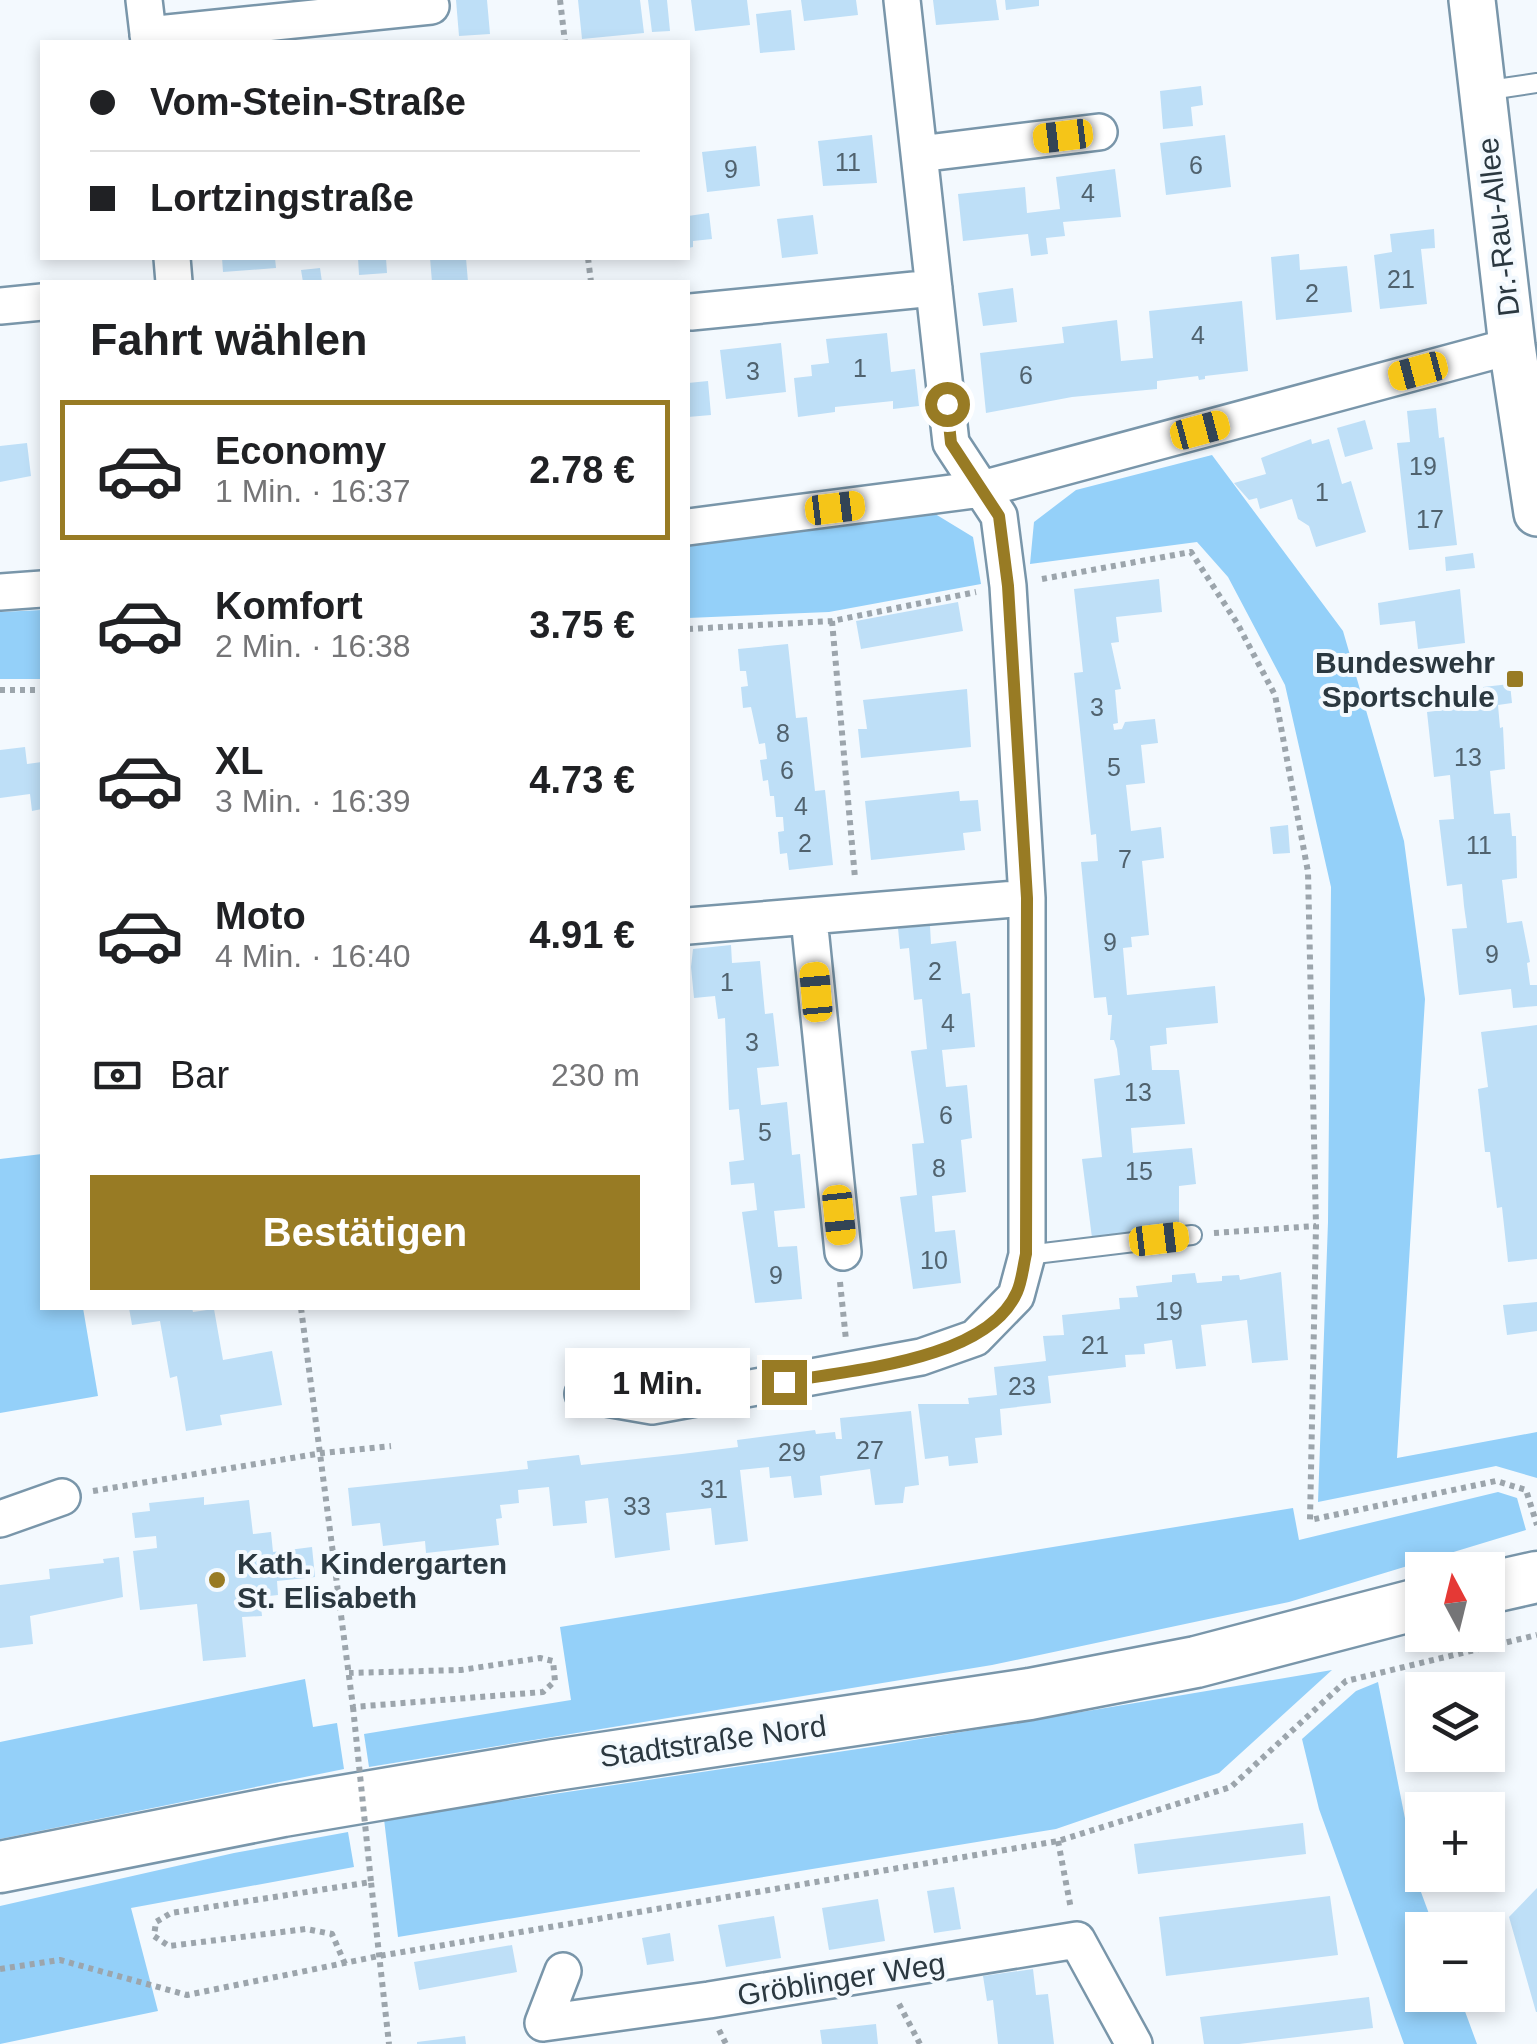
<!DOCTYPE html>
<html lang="de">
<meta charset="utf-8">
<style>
body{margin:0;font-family:Helvetica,sans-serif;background:#f6f6f6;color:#202124;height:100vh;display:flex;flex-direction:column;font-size:38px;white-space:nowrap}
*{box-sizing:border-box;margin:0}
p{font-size:32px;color:#757577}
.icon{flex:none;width:55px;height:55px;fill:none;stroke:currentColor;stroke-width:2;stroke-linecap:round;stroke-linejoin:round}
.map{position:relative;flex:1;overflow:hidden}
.details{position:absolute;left:40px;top:280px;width:650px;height:1030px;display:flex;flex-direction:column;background:#fff;border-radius:0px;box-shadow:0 5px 15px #0003}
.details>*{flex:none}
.banner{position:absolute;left:40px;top:40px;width:650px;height:220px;border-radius:0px;box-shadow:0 5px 15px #0003;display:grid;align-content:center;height:220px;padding:0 50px;background:#fff}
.needle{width:65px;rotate:353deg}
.buttons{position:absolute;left:1405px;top:1552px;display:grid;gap:20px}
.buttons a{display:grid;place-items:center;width:100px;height:100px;border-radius:0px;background:#fff;box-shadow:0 5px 15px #0003;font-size:50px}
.end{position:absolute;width:45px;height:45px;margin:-22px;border:12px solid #987b24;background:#fff;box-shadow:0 0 0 5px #fff}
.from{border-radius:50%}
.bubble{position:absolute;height:70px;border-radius:0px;background:#fff;box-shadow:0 5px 15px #0003;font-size:32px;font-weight:700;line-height:70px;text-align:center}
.car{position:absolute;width:30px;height:60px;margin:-30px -15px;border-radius:12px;box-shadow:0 0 8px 2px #0007;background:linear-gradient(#f5c518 24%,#345 0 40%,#f5c518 0 76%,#345 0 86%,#f5c518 0)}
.banner b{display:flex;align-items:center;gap:35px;height:95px;font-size:38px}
.banner b+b{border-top:2px solid #e0e0e0}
.banner i{width:25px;height:25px;background:#202124}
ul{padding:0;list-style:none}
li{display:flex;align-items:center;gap:30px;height:140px;margin:0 20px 15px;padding:0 30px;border:5px solid transparent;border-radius:0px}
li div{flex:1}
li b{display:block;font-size:38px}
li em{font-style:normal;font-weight:700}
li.on{border-color:#987b24}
li>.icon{width:90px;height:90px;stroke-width:1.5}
h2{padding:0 50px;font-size:45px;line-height:120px}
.pay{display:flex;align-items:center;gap:25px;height:110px;padding:0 50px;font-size:38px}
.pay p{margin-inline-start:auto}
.action{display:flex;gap:20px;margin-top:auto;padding:20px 50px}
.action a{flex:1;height:115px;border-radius:0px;background:#987b24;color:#fff;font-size:40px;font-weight:700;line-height:115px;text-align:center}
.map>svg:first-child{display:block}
</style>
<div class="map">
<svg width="1537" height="2044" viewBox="0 0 1537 2044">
<rect width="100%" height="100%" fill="#f3f9fe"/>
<path fill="#94d0f9" d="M1212,455L1343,631L1404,841L1425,999L1397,1458L1537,1432V1478L1496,1466L1318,1502L1328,1222L1331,887L1285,685L1228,577L1197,542L1030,564L1034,522L1076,490Z
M927,509L973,537L981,584L829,612L688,618V542Z
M42,610V679H0V612Z
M42,1154V1308H83L98,1396L0,1413V1159Z
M1498,1492L1517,1498L1526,1530L1289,1602L992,1665L369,1767L364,1734L571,1700L560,1627L1293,1508L1299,1540Z
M1332,1670L1219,1773L1056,1829L398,1937L384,1819L878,1746Z
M305,1679L313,1727L337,1723L344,1769L0,1839V1742Z
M1378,1682L1418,1884L1435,1930H1422V1995H1459L1477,2044H1404L1319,1809L1302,1739L1356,1691Z
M348,1832L354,1867L131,1908L158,2011L0,2044V1906L234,1853Z"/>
<path fill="#bedff7" d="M456,0H487L490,34L459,36Z
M578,0H640L644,33L582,39Z
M648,0H667L670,31L652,32Z
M691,0H747L750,25L695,31Z
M801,0H856L858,15L804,21Z
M933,0H996L999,20L936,25Z
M1005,0H1039V6L1006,10Z
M791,10L795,50L760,53L756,14Z
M1201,86L1203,105L1191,107L1193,126L1163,129L1160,91Z
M872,135L877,183L823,186L818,141Z
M1225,135L1231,187L1166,195L1160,143Z
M756,146L760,186L707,192L702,152Z
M1115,169L1121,217L1063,222L1065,236L1046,238L1048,254L1031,256L1028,234L963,241L958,194L1025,187L1027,213L1060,209L1056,177Z
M709,213L712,239L693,241V247L688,248V216Z
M813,215L818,254L782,258L777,219Z
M1434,229L1435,248L1421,249L1427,304L1380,309L1374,255L1392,252L1390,234Z
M1299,254L1300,270L1347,266L1352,312L1276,320L1271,257Z
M222,258H275L276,268L223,272Z
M358,258H386L387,273L359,275Z
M430,258H466L468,282H432Z
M320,268L322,282H303L301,270Z
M1013,288L1017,322L983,326L978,293Z
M1242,301L1248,371L1205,376V379L1199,380L1198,376L1157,381V389L1072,397L986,413L980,353L1064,343L1062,327L1117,320L1121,361L1153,358L1149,311Z
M887,333L891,372L915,369L919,406L893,409V401L835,407V412L798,417L794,378L812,376L811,365L829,363L826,339Z
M781,343L786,392L726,399L720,350Z
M708,381L711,415L688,417V383Z
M1436,408L1439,438L1444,437L1457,545L1409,550L1397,443L1410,442L1407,411Z
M1365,420L1373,449L1345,457L1337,428Z
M1311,439L1312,444L1329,439L1342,484L1351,481L1366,532L1316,547L1309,526L1298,519L1292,499L1260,509L1257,498L1249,500L1234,483L1266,474L1261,458Z
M27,443L31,476L0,482V446Z
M1473,553L1475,568L1446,571L1445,557Z
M1159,579L1162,612L1116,617L1119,642L1111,643L1121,689L1115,690L1118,723L1113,724L1114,730L1122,729L1125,722L1155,719L1158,743L1141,745L1145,783L1126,785L1131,831L1161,827L1164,858L1142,861L1149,935L1131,937L1132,947L1123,948L1127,995L1215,986L1218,1023L1166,1028L1167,1044L1150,1046L1152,1070H1179L1185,1124L1131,1128L1133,1153L1192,1148L1196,1184L1179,1186V1229L1092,1238L1082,1159L1102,1157L1094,1079L1120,1075L1117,1049L1114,1040H1110L1112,1015H1108L1106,997L1094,998L1086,915L1081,862L1098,861L1096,834L1091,835L1074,673L1083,672L1074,589Z
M1460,589L1465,643L1418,649L1415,621L1380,625L1378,603Z
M958,602L963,631L861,649L856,621Z
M788,644L796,718L807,717L815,791L825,790L833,865L789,870L787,853L780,854L778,832L784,831L783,817H776L774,796H770L768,780L763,781L760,760L767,759L765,743L759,744L751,707L743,708L741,687L748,686L746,671H740L738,649Z
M1510,684L1512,703L1498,705L1500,728L1503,727L1505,769L1490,771L1494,814L1510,813L1512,836H1516L1517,878L1502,880L1507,923L1522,921L1530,962L1527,963L1530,985H1537V1006L1513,1008L1511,989L1459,995L1452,929L1467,928L1464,906L1462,884L1447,886L1439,820L1454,819L1450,775L1434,777L1427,712L1484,705L1483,687Z
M967,689L971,747L861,758L858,729H867L863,700Z
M25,747L27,764L42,762V809L32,811L30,794L0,798V750Z
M959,791L960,801L978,800L981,831L963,833L965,850L871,860L865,801Z
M1288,825L1290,853L1273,854L1270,827Z
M930,926L931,944L956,941L962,994L970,993L975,1047L942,1050L946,1087L967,1085L972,1138L961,1140L966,1192L932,1196L935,1232L955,1230L961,1283L913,1289L900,1197L917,1195L912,1144L924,1143L911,1051L927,1049L922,999L914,1000L909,948L900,949L898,928Z
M731,945L732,963L760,961L765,1014L773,1013L779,1066L757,1068L761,1105L787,1102L792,1155L800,1154L805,1208L774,1211L778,1247L797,1246L802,1299L755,1303L742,1212L757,1210L754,1183L731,1185L729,1162L744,1160L739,1109L729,1110L725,1018L718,1019L715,996L694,998L691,967L693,949Z
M1537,1025V1259L1508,1262L1502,1207L1497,1208L1490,1152H1485L1478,1089L1488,1087L1481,1032Z
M1281,1272L1288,1360L1252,1363L1247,1320L1201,1325L1206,1366L1176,1369L1172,1340L1144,1344L1145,1354L1125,1355L1126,1367L1048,1376L1051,1403L1000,1409L1002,1435L975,1438L978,1463L949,1466L948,1456L925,1459L918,1404H969L968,1398L997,1395L994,1367L1046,1361L1043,1336L1064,1335L1062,1315L1120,1309L1119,1298L1138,1297L1136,1286L1172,1282V1275L1195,1273L1197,1283L1222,1281V1276L1239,1275L1240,1280Z
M1537,1302V1331L1507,1335L1503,1305Z
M129,1308H192L193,1312L214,1309L223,1360L272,1351L282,1405L220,1415L222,1425L186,1431L177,1376L170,1378L160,1321L132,1325Z
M911,1411L919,1485L905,1487L903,1503L875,1505L870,1469L820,1476L822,1495L794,1498L791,1476L770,1478L769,1467L740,1470L748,1541L715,1545L711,1508L666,1513L670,1550L615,1558L608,1498L585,1501L587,1523L553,1526L549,1487L518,1490L519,1503L500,1505L502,1518L496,1519L499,1545L426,1553L425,1541L383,1546L380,1523L352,1526L348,1488L528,1469L527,1461L579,1455L581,1465L682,1454L738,1447L737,1440L815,1430L816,1434L835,1432L836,1439H842L840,1418Z
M204,1497V1505L249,1500L253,1534L271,1532L273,1552L312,1547L315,1577L277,1581L278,1595L260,1597L262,1616L242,1617L246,1657L203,1661L197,1604L140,1610L133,1551L157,1548L156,1536L135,1538L132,1513L150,1511L149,1503Z
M119,1557L123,1597L30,1616L33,1644L0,1648V1585L50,1579L49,1569L104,1563L103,1559Z
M1303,1823L1306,1854L1138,1874L1134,1844Z
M954,1887L961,1929L934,1933L927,1891Z
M1537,1888V2012H1536L1509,1917Z
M1330,1896L1338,1955L1166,1976L1159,1917Z
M878,1899L885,1941L829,1950L822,1908Z
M774,1916L781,1958L726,1967L718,1925Z
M670,1933L674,1961L647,1965L642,1938Z
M512,1945L517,1972L419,1990L414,1962Z
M1033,1969L1036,1995L1048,1994L1054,2044H998L993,2000L987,2001L983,1976Z
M1369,1997L1373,2028L1239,2044H1204L1200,2017Z
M876,2024L878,2044H822L820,2030Z
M465,2036L466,2044H417V2042Z"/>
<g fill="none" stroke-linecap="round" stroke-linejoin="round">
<defs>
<path id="service" d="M1483,91L1537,83
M1027,1255L1192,1235"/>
<path id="minor" d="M144,0L149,42
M148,35L431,6
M919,154L1099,132
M172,258L174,282
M0,306L42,302
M691,312L934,288
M688,527L982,489L1512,346
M0,592L42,589
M809,918L843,1252
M688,926L1027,898
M583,1394L652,1406L921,1357L975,1338L1016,1296L1027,1255V898L1008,586L999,516L951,443L902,0
M0,1519L62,1497
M563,1971L543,2023L709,2000L1077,1940L1134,2044"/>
<path id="tertiary" d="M1472,0L1512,346L1537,513"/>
<path id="secondary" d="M1488,1588L1537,1577
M0,1867L283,1811L555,1765L1030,1694L1196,1662L1422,1603"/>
</defs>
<use href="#service" stroke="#7996aa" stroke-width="22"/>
<use href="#minor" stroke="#7996aa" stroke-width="40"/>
<use href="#tertiary" stroke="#7996aa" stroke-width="50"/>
<use href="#secondary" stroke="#7996aa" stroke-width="55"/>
<path stroke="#9ca5ac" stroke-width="6" stroke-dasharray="5 5" stroke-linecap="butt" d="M560,0L565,42
M588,258L591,282
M1042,579L1191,552L1237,623L1275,695L1308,872L1316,1226L1310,1520L1496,1481L1526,1490L1537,1525
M832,621L855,878
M688,629L832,621L976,592
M0,690H42
M1214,1233L1316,1226
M840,1282L846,1340
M301,1308L353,1707L543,1692L555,1681L553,1661L540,1658L461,1670L349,1673
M93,1491L322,1453L391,1446
M1058,1841L1071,1909
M345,1964L332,1934L306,1929L169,1946L154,1936L156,1922L171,1913L371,1882L389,2044
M0,1969L60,1960L187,1995L379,1956L1058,1841L1231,1787L1346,1681L1537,1635
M899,2004L920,2044
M719,2030L726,2044"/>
<use href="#service" stroke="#fff" stroke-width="18"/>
<use href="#minor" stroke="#fff" stroke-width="35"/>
<use href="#tertiary" stroke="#fff" stroke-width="45"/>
<use href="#secondary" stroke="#fff" stroke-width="50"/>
<path stroke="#9ca5ac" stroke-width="6" stroke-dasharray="5 5" stroke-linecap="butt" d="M353,1707L371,1882"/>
</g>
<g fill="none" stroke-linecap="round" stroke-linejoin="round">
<path stroke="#987b24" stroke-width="12" d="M784,1382C849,1370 987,1361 1017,1292C1022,1281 1023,1267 1026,1254L1027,898L1008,586L999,516L951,443L947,404"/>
</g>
<g fill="#987b24" stroke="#f3f9fe" stroke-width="4">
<rect x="1505" y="669" width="20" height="20" rx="5"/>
<circle cx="217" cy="1580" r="10"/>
</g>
<g text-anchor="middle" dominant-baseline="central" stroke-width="8" stroke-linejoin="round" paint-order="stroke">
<g font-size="25" fill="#50626e">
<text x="848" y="162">11</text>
<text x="1196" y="165">6</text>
<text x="731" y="169">9</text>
<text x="1088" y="193">4</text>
<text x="1401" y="279">21</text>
<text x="1312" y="293">2</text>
<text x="1198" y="335">4</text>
<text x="860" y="368">1</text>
<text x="753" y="371">3</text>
<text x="1026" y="375">6</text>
<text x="1423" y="466">19</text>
<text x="1322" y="492">1</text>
<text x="1430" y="519">17</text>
<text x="1097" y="707">3</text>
<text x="783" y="733">8</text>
<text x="1468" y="757">13</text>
<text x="1114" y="767">5</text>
<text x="787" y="770">6</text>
<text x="801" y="806">4</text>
<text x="805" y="843">2</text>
<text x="1479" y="845">11</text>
<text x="1125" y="859">7</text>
<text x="1110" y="942">9</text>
<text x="1492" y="954">9</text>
<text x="935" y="971">2</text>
<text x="727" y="982">1</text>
<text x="948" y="1023">4</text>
<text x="752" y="1042">3</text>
<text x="1138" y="1092">13</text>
<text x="946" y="1115">6</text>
<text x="765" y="1132">5</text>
<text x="939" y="1168">8</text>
<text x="1139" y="1171">15</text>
<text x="934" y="1260">10</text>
<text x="776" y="1275">9</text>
<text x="1169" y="1311">19</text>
<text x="1095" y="1345">21</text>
<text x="1022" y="1386">23</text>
<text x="870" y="1450">27</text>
<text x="792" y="1452">29</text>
<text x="714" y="1489">31</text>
<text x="637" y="1506">33</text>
</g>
<g font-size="30" fill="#2b3840" stroke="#f3f9fe">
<text transform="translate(1498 227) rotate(-97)">Dr.-Rau-Allee</text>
<text transform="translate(713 1741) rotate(-8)">Stadtstraße Nord</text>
<text transform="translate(841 1979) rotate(-9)">Gröblinger Weg</text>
</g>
<g font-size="30" font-weight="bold" fill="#2b3840" stroke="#f3f9fe" text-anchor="end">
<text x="1495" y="662">Bundeswehr<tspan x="1495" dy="34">Sportschule</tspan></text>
<text x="237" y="1563" text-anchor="start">Kath. Kindergarten<tspan x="237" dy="34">St. Elisabeth</tspan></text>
</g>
</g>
</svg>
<div class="buttons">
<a><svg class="needle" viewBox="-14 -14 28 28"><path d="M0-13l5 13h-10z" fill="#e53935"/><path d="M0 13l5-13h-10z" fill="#757577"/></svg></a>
<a><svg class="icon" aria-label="layers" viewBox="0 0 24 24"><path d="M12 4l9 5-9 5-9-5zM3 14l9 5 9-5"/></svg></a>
<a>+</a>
<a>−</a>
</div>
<i class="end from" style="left:947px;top:404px"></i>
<i class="end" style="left:784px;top:1382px"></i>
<div class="bubble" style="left:565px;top:1348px;width:185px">1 Min.</div>
<i class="car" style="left:1063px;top:136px;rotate:263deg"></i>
<i class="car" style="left:1418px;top:371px;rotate:255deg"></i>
<i class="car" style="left:1200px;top:430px;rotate:75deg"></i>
<i class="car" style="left:835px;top:508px;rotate:83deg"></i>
<i class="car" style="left:816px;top:992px;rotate:355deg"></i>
<i class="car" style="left:839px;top:1215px;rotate:174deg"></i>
<i class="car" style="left:1159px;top:1239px;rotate:83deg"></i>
<div class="banner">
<b><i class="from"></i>Vom-Stein-Straße</b>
<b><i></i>Lortzingstraße</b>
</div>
<section class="details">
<h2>Fahrt wählen</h2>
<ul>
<li class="on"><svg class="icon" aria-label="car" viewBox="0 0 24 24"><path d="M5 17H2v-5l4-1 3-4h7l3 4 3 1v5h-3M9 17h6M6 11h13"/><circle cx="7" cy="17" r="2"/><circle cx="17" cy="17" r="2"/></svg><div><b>Economy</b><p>1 Min. · 16:37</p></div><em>2.78 €</em></li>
<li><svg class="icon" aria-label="car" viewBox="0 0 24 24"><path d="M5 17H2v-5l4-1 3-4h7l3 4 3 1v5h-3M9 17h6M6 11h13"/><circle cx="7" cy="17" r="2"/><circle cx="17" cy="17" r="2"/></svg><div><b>Komfort</b><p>2 Min. · 16:38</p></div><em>3.75 €</em></li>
<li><svg class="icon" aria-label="car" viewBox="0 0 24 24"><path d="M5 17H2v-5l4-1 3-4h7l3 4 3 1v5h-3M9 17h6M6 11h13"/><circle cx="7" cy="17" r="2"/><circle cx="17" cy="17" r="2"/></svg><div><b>XL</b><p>3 Min. · 16:39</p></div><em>4.73 €</em></li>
<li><svg class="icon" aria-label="car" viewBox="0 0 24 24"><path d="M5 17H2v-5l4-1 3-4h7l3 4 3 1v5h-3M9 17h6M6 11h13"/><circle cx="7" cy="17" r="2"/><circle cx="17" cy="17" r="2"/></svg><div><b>Moto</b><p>4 Min. · 16:40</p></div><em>4.91 €</em></li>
</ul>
<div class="pay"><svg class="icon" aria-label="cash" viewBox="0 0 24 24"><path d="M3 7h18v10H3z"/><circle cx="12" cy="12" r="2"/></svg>Bar<p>230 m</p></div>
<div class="action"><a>Bestätigen</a></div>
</section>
</div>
